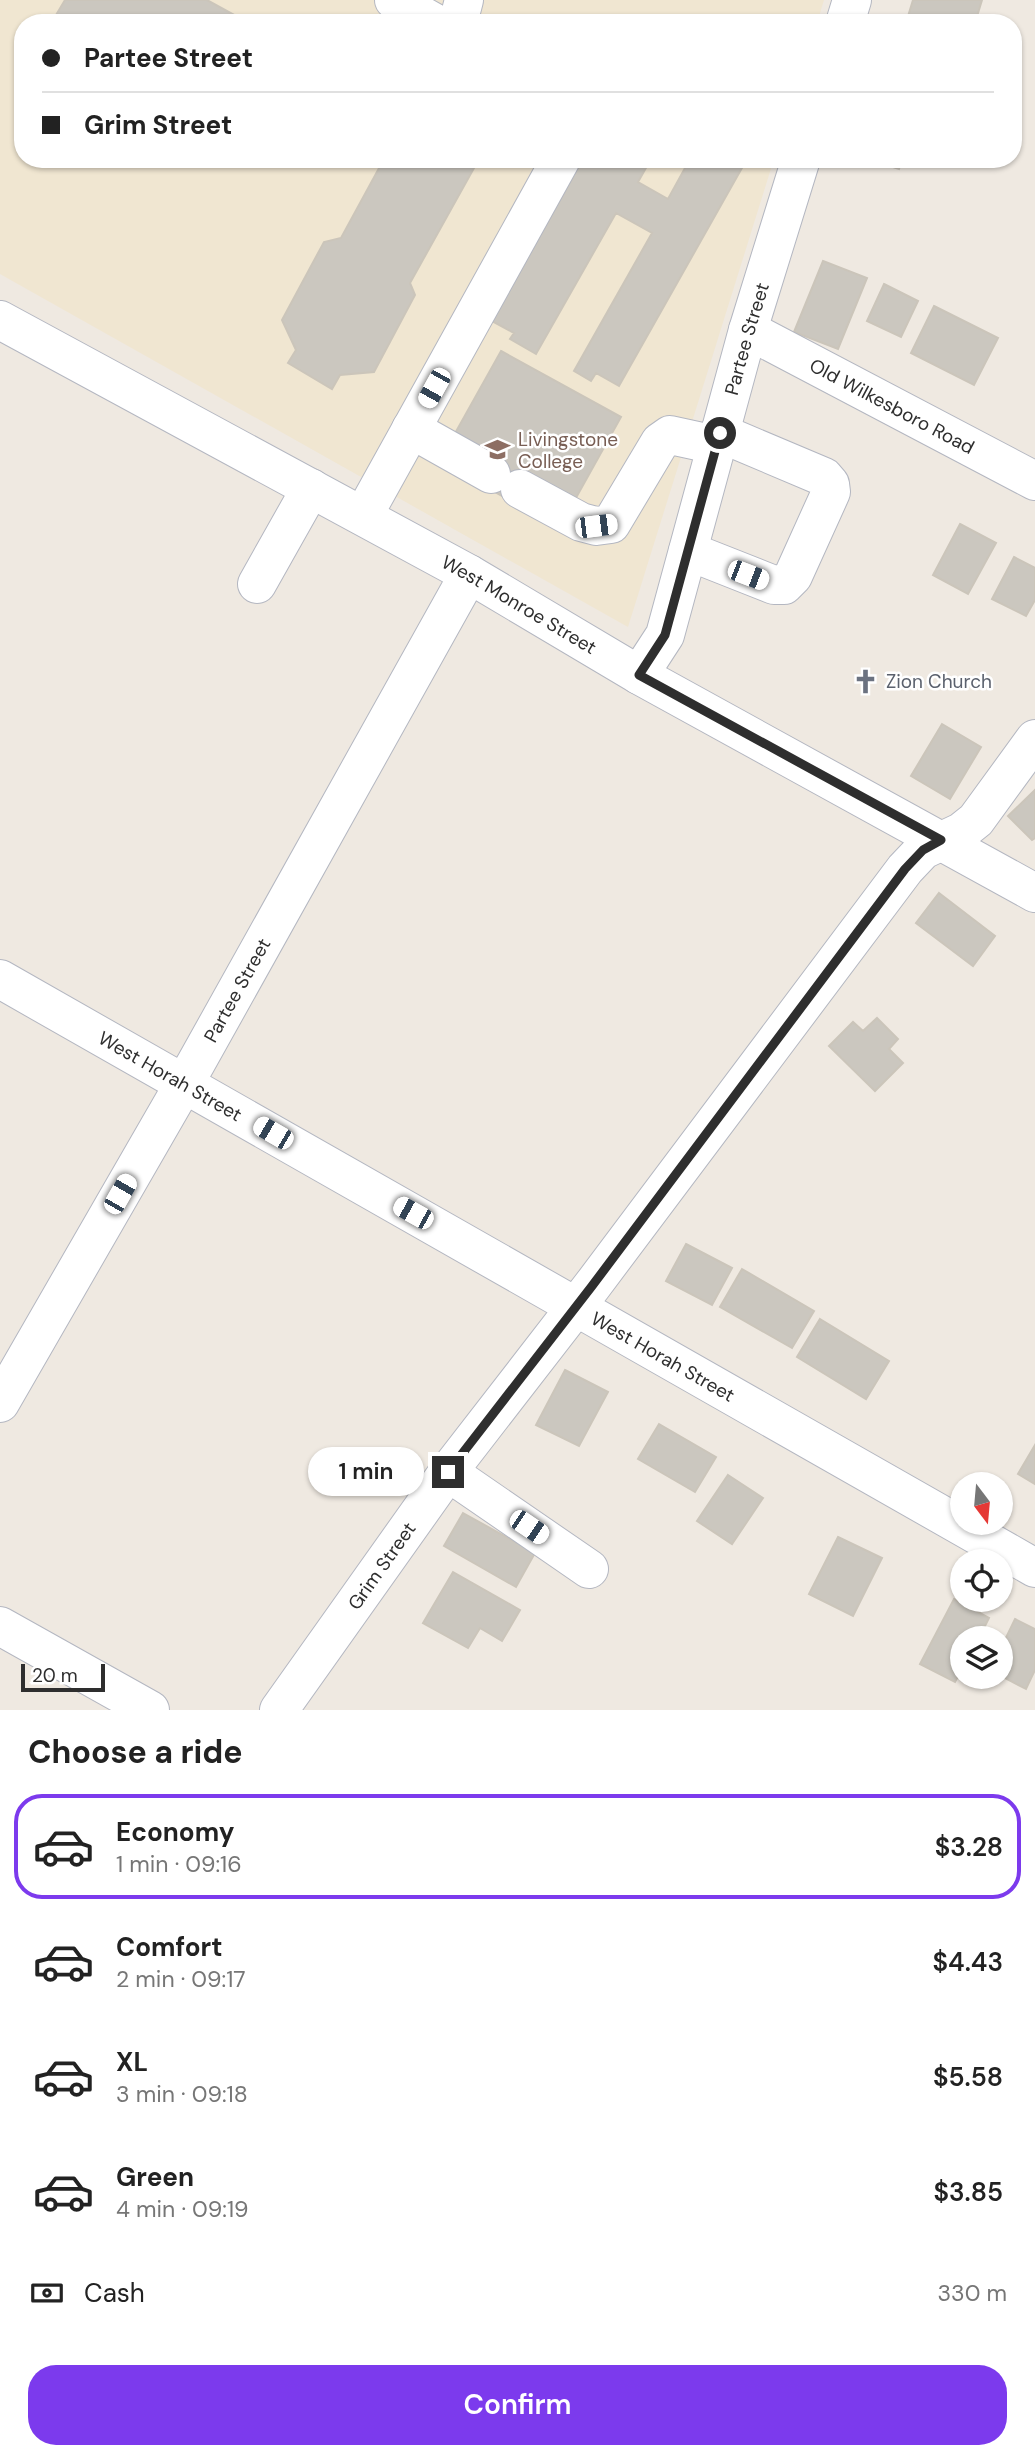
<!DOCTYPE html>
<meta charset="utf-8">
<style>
body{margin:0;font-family:"DM Sans",sans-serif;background:#f2f2f2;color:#222;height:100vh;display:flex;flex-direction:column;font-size:26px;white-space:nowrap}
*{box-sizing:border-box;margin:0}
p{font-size:23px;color:#767676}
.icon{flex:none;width:38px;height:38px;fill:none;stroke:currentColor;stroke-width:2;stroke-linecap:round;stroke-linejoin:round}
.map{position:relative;height:1710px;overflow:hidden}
.sheet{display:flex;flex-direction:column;background:#fff;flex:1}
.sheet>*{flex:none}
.top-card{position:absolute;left:14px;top:14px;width:1008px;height:154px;border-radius:28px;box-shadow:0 2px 5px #0004;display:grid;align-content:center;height:154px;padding:0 28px;background:#fff}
.needle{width:46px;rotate:164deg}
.controls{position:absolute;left:950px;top:1472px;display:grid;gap:14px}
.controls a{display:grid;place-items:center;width:63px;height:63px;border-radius:50%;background:#fff;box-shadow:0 2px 5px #0004;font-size:35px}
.scale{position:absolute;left:21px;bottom:18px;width:84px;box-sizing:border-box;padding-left:7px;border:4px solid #2e2e2e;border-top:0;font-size:19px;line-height:24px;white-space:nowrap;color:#2e2e2e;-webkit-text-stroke:5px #fff;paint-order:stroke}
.end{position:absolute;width:32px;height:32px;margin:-16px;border:9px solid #2e2e2e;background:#fff;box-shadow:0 0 0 4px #fff}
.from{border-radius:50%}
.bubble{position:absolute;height:49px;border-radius:24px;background:#fff;box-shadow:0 2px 5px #0004;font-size:23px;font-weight:600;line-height:49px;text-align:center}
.car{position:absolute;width:21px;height:42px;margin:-21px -10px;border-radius:9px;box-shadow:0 0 5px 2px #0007;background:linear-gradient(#fff 24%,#345 0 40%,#fff 0 76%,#345 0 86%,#fff 0)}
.top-card b{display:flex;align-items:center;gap:24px;height:66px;font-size:26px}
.top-card b+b{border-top:2px solid #e0e0e0}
.top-card i{width:18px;height:18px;background:#222}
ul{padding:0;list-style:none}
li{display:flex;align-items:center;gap:21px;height:105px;margin:0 14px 10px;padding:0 14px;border:4px solid transparent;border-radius:28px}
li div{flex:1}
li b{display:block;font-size:26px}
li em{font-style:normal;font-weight:600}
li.active{border-color:#7c3aed}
li>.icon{width:63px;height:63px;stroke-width:1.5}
h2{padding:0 28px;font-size:32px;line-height:84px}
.pay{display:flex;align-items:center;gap:18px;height:77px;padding:0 28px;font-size:26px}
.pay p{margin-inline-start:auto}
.action{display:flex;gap:14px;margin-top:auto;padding:14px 28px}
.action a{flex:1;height:80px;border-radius:28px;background:#7c3aed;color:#fff;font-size:28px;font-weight:600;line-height:80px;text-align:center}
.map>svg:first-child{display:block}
</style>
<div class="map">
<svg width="1035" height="1710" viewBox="0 0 1035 1710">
<rect width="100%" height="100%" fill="#efe9e1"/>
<path fill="#f0e6d1" d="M0,0H824L817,23H23V159H774L628,627L0,274Z"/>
<path fill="#cbc7bf" stroke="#cbc5ba" stroke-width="2" d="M65,0H207L236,16L232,23H71L56,15Z
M913,0H982L975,23H906Z
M384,159H479L410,283L415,295L374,372L340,375L332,389L288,363L296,350L282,320L324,242L341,238Z
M583,159H651L638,182L668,199L690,159H747L619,386L596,373L591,381L574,371L652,233L616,213L536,354L510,339L514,333L492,321Z
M868,159H902L899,169Z
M823,261L867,278L838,349L794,332Z
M884,284L918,301L901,337L867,321Z
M934,306L998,338L974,385L911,353Z
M501,351L621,417L572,505L513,502L484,486L453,437Z
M960,524L996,543L968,594L933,575Z
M1014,557L1035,568V600L1026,616L992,599Z
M942,724L981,747L950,799L911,776Z
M1035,790V838L1032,840L1008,816Z
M939,893L995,936L973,966L916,923Z
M877,1018L898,1039L889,1049L903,1063L875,1091L829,1046L853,1022L863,1031Z
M686,1244L732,1268L712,1305L666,1281Z
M742,1269L814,1311L792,1348L720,1307Z
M820,1319L889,1361L866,1399L797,1357Z
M565,1370L608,1392L579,1446L536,1425Z
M659,1424L716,1457L695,1492L638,1459Z
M1035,1445V1484L1018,1474Z
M728,1475L763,1498L732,1544L697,1521Z
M463,1513L535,1553L516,1587L444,1546Z
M838,1537L882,1558L853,1616L809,1594Z
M453,1572L520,1610L502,1641L480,1628L468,1648L423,1623Z
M954,1599L989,1618L979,1638H962V1669L955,1682L920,1664Z
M1015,1619L1035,1629V1670L1026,1689L1001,1676V1648Z"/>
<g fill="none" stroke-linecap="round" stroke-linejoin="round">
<defs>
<g id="minor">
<path d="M394,0L435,23"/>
<path d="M458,23L464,0"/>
<path d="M845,23L852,0"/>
<path id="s1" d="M0,320L469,574L639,675L1035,893"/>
<path id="s2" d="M748,330L1035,481"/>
<path d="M411,429L491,474"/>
<path d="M520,489L581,522L596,526L611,524L660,442L670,435L716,445"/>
<path d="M363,516L561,159"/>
<path d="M688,551L774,585H784L793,576L831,492L830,484L824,477L720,433"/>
<path d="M257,584L311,488"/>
<path id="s3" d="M639,675L665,635L748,330L801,159"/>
<path id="s4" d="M0,979L1035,1568"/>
<path id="s5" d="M0,1403L196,1063L469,574"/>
<path d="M448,1472L589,1569"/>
<path d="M0,1626L150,1710"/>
<path id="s6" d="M279,1710L448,1472L592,1286L905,869L923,850L961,832L976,820L1035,739"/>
</g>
</defs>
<use href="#minor" stroke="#b4b7c1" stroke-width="40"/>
<use href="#minor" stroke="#fff" stroke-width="38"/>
</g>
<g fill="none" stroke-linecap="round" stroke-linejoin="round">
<path stroke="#2e2e2e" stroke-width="9" d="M448,1472L592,1286L905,869L923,850L941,840L639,675L665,635L720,433"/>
</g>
<defs>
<symbol id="university-bare" viewBox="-9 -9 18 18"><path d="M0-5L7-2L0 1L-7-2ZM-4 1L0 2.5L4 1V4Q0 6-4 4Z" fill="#8d6e63" stroke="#fff" stroke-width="2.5" paint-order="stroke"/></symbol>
<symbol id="church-bare" viewBox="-9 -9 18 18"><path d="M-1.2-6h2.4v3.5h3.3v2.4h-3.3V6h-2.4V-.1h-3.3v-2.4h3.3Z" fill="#6b7280" stroke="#fff" stroke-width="2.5" paint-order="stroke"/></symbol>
</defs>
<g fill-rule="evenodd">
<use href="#university-bare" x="480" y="432" width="35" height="35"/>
<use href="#church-bare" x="848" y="664" width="35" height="35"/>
</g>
<g text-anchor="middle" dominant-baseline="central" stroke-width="5" stroke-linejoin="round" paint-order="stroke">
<g font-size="19" fill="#2e2e2e" stroke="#fff">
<text stroke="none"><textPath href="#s3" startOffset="355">Partee Street</textPath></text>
<text stroke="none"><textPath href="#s2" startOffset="163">Old Wilkesboro Road</textPath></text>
<text stroke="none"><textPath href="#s1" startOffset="592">West Monroe Street</textPath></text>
<text stroke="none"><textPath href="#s5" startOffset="476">Partee Street</textPath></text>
<text stroke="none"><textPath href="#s4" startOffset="196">West Horah Street</textPath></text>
<text stroke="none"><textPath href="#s4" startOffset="763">West Horah Street</textPath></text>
<text stroke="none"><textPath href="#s6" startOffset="177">Grim Street</textPath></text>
</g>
<g font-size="19" fill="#785e54" stroke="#fff" text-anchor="start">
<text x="518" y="439">Livingstone<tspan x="518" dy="22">College</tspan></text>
</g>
<g font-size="19" fill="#5b616d" stroke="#fff" text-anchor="start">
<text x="886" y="681">Zion Church</text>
</g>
</g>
</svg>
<div class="controls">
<a><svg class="needle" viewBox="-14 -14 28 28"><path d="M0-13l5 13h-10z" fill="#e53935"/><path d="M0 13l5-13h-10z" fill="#767676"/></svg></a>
<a><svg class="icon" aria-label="locate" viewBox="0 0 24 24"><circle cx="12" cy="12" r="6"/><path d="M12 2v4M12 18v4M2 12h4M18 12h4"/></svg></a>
<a><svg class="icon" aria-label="layers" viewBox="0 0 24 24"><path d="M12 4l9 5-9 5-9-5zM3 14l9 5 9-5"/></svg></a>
</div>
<div class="scale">20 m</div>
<i class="end from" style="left:720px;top:433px"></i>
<i class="end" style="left:448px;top:1472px"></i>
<div class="bubble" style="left:308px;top:1447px;width:116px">1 min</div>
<i class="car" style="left:434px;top:388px;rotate:209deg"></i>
<i class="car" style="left:596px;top:526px;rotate:83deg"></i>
<i class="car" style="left:748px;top:575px;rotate:111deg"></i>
<i class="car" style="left:273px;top:1133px;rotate:300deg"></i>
<i class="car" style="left:120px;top:1194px;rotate:30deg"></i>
<i class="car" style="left:413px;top:1213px;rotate:299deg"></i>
<i class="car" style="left:529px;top:1527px;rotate:124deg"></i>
<div class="top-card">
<b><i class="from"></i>Partee Street</b>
<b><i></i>Grim Street</b>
</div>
</div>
<section class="sheet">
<h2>Choose a ride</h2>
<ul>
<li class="active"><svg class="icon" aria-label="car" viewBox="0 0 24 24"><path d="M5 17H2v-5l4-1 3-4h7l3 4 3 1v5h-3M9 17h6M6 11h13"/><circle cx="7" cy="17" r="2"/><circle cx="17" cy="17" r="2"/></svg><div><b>Economy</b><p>1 min · 09:16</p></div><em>$3.28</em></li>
<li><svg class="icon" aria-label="car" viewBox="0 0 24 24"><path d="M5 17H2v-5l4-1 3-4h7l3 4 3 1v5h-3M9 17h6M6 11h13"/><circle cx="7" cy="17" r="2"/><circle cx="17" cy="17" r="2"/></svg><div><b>Comfort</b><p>2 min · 09:17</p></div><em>$4.43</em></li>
<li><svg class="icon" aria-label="car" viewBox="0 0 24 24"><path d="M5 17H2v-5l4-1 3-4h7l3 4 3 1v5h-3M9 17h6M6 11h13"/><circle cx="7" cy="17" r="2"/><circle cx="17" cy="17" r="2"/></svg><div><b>XL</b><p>3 min · 09:18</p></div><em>$5.58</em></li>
<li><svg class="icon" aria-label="car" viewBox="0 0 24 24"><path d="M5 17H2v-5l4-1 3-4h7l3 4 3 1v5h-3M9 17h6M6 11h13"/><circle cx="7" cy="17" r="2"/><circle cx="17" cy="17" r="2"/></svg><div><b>Green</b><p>4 min · 09:19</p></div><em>$3.85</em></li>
</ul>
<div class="pay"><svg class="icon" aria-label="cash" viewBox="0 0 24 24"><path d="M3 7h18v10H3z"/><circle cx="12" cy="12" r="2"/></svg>Cash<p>330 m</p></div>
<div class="action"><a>Confirm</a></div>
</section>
